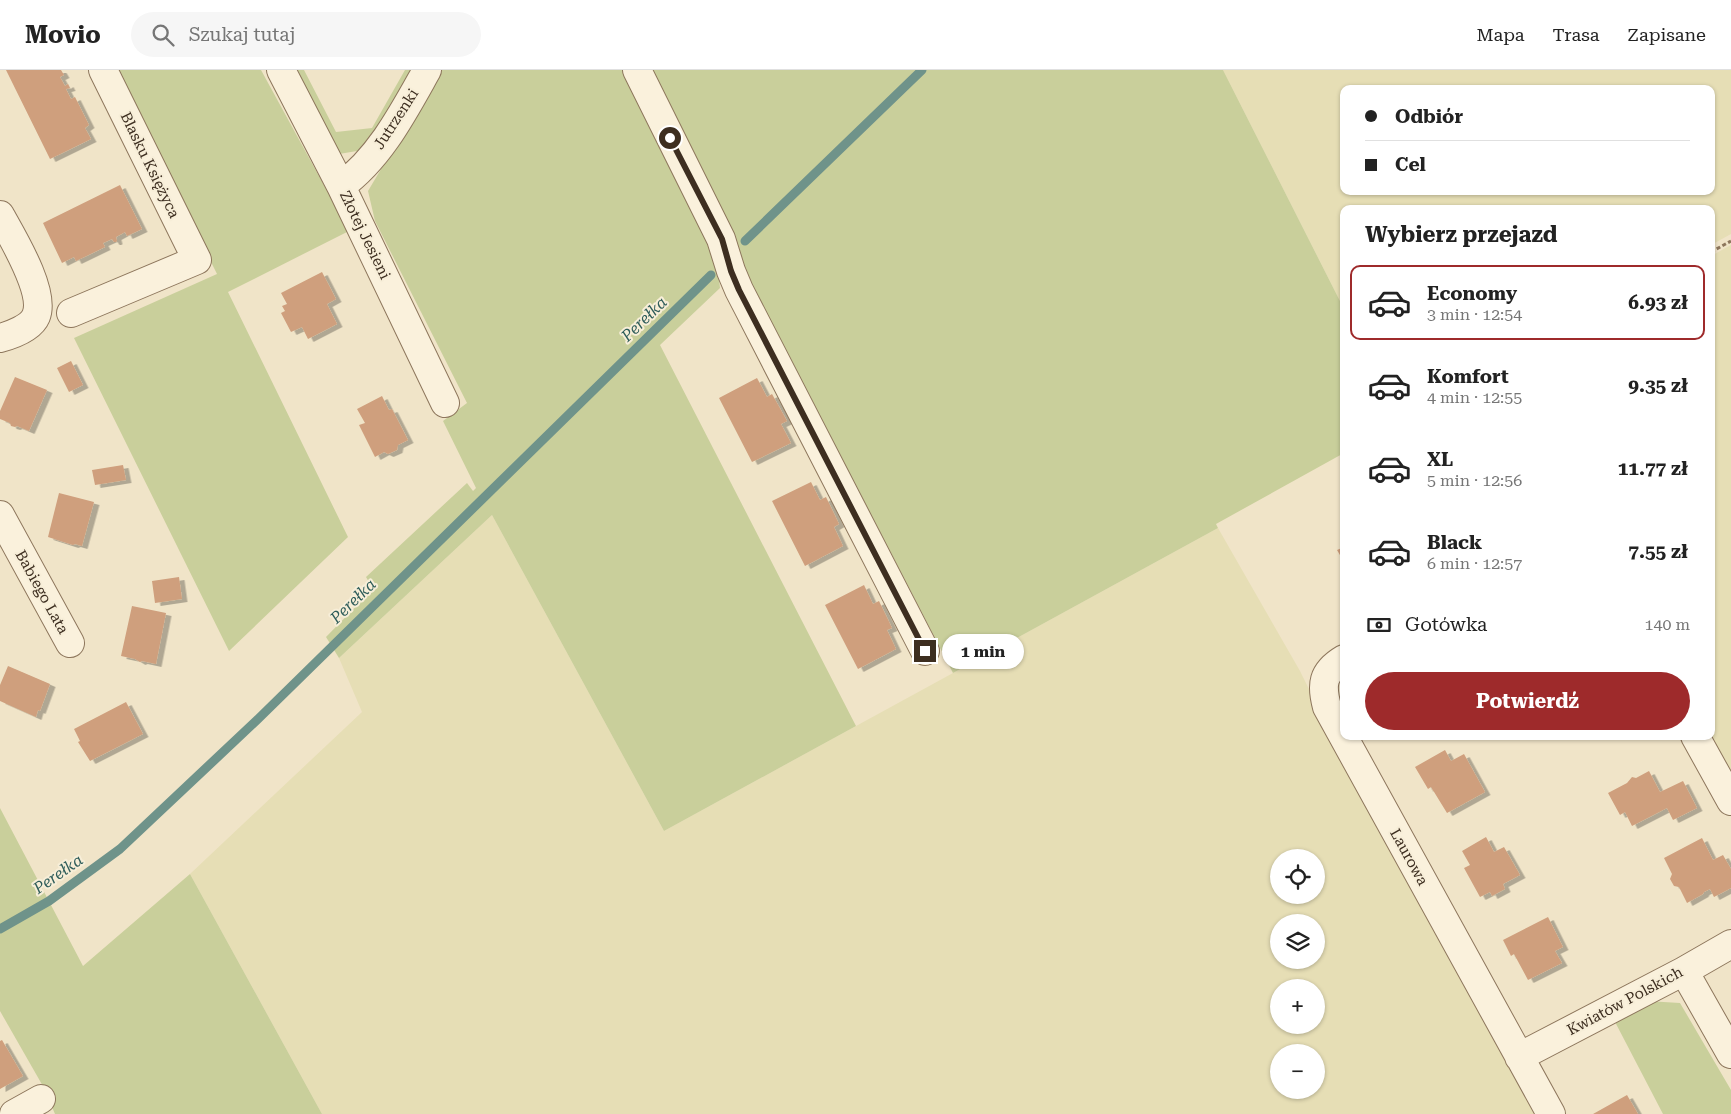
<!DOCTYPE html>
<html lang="pl">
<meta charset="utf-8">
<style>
body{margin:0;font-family:"Roboto Serif",serif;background:#f6f6f6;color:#222;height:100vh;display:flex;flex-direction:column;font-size:19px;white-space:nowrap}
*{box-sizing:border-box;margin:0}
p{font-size:16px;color:#767676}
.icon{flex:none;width:28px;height:28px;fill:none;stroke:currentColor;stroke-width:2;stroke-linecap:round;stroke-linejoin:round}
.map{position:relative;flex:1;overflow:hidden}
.side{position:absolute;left:1340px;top:135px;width:375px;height:535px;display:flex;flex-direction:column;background:#fff;border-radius:10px;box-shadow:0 1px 4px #0004}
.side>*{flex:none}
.hud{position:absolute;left:1340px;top:15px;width:375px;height:110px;border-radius:10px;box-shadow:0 1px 4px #0004;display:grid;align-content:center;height:110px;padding:0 25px;background:#fff}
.fabs{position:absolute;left:1270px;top:779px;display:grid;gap:10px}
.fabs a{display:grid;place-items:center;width:55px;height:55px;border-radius:50%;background:#fff;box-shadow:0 1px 4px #0004;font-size:25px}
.end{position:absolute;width:22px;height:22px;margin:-11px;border:6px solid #3d2e20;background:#fff;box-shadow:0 0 0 2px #fff}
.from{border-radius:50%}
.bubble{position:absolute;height:35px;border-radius:18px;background:#fff;box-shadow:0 1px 4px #0004;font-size:16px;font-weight:700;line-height:35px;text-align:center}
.hud b{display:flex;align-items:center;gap:18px;height:48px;font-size:19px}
.hud b+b{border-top:1px solid #e0e0e0}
.hud i{width:12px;height:12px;background:#222}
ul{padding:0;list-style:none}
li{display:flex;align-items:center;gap:15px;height:75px;margin:0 10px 8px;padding:0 15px;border:2px solid transparent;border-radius:10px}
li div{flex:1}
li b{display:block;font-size:19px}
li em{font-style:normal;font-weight:700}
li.current{border-color:#9e2a2b}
li>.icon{width:45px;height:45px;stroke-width:1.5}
h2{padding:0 25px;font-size:22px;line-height:60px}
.pay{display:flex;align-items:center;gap:12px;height:55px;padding:0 25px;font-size:19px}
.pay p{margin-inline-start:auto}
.button{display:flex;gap:10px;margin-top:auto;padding:10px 25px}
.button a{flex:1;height:58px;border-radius:30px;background:#9e2a2b;color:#fff;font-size:20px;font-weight:700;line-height:58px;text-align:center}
header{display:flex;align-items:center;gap:30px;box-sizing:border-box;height:70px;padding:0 25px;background:#fff;border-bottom:1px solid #e0e0e0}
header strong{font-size:24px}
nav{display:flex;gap:28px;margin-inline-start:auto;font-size:18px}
.search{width:350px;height:45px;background:#f6f6f6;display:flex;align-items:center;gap:12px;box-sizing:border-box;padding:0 18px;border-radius:28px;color:#767676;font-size:19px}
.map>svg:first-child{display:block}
</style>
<header>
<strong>Movio</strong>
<div class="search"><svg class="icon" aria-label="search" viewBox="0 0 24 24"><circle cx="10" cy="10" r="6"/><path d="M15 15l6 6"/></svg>Szukaj tutaj</div>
<nav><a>Mapa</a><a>Trasa</a><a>Zapisane</a></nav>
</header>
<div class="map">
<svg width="1731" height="1044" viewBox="0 0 1731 1044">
<defs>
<filter id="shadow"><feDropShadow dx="5.5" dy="3" stdDeviation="0" flood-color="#0004"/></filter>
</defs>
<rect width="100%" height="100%" fill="#f0e4c8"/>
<path fill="#e6deb5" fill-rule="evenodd" d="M1223,0H1731V164L1711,175V139H1344V239ZM1344,19H1711V121H1344Z
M1731,175V709L1707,666H1711V186Z
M492,445L664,761L1218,458L1300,601L1382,767L1535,1044H322L190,804L362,642L339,588ZM1279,788H1316V825H1279ZM1279,852H1316V890H1279ZM1279,918H1316V955H1279ZM1279,982H1316V1020H1279Z"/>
<path fill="#c9cf9b" d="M115,0H261L349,161L228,222L348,467L229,581L74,268L217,204Z
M296,0H304L336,62L372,58L405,0H416L381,65L357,81L339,84Z
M440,0H624L716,182L720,218L660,275L856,656L664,761L492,445L339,588L326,567L373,519L366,507L467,413L473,421L476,418L443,351L467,333L375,151L368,121Z
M652,0H1223L1344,239V383L1216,454L1218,458L953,603L743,197Z
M0,738L83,896L190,804L322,1044H55L44,1018L0,941Z
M1647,931L1680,933L1731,1020V1044H1663L1614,950Z"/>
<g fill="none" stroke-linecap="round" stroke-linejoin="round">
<path stroke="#6f938a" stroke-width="9" d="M745,171L922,0
M0,859L49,831L120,779L257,650L711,205"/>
</g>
<path fill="#cf9f7d" filter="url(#shadow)" d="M6,0H61L64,5L60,7L65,16L68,14L70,18L66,19L71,29L75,27L89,55L85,58L91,69L50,89Z
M120,115L142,159L127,166L125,162L116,167L117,171L116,172H114L112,169L103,173L105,177L76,191L74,187L62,193L43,153Z
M322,202L336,229L327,234L337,254L308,269L302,257L291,262L281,243L285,241L282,236L287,234L281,223Z
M71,291L83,315L69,322L57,298Z
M15,307L47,320L29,361L17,356L15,357L11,356L10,353L0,349V341Z
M757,308L767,327L772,324L787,351L781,354L791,373L752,392L719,328Z
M382,326L389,340L392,339L408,370L398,375L397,380L388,384L384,382L375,387L359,355L365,353L357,339Z
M123,395L126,410L95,415L92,400Z
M811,412L820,430L826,427L839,454L834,457L843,476L805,496L772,431Z
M59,423L94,432L82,476L75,474L73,475L48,467Z
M1344,477V492L1337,480Z
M179,507L182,529L155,533L152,511Z
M864,515L873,534L879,531L892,558L887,560L896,579L858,599L825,535Z
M132,536L166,543L156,594L142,591L140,592L135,589L121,586Z
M8,596L50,614L40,641L38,640L36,647L0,631V615Z
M126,632L143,664L90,691L78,672L80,671L74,659Z
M1445,680L1451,691L1464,684L1485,722L1447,743L1431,717L1428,719L1415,697Z
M1649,701L1660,722L1683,711L1697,738L1673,750L1667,738L1632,756L1625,742L1620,745L1608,723L1627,713L1632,707L1636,708Z
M1486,767L1494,782L1504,777L1520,805L1503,814L1505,819L1492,826L1490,822L1480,827L1464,798L1470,795L1462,781Z
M1702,768L1713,790L1723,785L1731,799V818L1714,827L1710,819L1704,822L1703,824L1687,833L1679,817L1674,816L1670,809L1672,804L1664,788Z
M1548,847L1563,877L1555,881L1562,893L1528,910L1514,884L1511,886L1503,870Z
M2,970L23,1006L0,1019V971Z
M1627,1025L1638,1044H1593Z"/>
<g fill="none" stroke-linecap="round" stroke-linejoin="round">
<defs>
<path id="minor" d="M281,0L341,116L445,333
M637,0L721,169L731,201L739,220L925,581
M341,116C380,88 404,41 427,0
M0,145C12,167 46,222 36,246C31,258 11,265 0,268
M71,243L197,190L103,0
M0,445L70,573
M1344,589C1322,602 1321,615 1327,637L1551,1044
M1695,666L1731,731
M1684,901L1731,984
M1519,987L1684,901L1731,874
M14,1044L41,1029"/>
</defs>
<use href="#minor" stroke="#8d765c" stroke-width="30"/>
<path stroke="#8d765c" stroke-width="3" stroke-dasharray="4 2.5" stroke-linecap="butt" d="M1711,182L1731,171"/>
<use href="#minor" stroke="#faf1dc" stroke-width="28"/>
</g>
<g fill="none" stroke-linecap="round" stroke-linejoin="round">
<path stroke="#3d2e20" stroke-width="6" d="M670,68L722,169L731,201L739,220L925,581"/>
</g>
<g text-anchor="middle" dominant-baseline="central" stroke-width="4" stroke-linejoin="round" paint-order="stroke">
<g font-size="15" fill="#3d2e20" stroke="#f7eed8">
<text transform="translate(396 49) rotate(-57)">Jutrzenki</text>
<text transform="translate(150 95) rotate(64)">Blasku Księżyca</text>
<text transform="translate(365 165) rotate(64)">Złotej Jesieni</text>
<text transform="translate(42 522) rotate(61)">Babiego Lata</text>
<text transform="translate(1409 787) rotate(61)">Laurowa</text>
<text transform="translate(1625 931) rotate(-28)">Kwiatów Polskich</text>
</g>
<g font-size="16" font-style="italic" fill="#2f5d5a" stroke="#f7eed8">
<text transform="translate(644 249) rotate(-44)">Perełka</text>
<text transform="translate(353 531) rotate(-44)">Perełka</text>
<text transform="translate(58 804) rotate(-35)">Perełka</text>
</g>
</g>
</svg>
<div class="fabs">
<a><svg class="icon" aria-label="locate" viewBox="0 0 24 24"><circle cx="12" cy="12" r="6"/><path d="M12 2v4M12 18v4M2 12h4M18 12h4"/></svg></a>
<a><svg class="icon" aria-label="layers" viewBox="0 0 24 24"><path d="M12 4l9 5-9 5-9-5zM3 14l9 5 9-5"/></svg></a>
<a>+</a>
<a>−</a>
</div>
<i class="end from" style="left:670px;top:68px"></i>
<i class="end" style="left:925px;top:581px"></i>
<div class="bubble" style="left:942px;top:564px;width:82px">1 min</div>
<div class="hud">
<b><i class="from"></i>Odbiór</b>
<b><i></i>Cel</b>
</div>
<section class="side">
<h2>Wybierz przejazd</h2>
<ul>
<li class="current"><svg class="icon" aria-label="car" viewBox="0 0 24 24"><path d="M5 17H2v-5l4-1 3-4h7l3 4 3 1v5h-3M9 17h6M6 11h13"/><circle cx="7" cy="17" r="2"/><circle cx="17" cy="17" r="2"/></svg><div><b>Economy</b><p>3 min · 12:54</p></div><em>6.93 zł</em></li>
<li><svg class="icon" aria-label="car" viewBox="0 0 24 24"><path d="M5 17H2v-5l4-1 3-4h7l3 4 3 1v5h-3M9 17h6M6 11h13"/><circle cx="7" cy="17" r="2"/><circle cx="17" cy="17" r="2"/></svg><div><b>Komfort</b><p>4 min · 12:55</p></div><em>9.35 zł</em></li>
<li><svg class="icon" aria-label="car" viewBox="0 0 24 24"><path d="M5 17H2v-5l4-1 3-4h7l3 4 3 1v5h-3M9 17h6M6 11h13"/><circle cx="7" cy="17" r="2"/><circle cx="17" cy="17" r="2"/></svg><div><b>XL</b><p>5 min · 12:56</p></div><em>11.77 zł</em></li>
<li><svg class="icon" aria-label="car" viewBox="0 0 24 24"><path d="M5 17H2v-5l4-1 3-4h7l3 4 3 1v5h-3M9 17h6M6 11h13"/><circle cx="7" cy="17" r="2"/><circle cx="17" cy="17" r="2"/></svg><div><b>Black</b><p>6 min · 12:57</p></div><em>7.55 zł</em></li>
</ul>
<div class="pay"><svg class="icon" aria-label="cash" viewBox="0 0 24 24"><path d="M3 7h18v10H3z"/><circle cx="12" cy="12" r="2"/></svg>Gotówka<p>140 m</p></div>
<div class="button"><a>Potwierdź</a></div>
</section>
</div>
